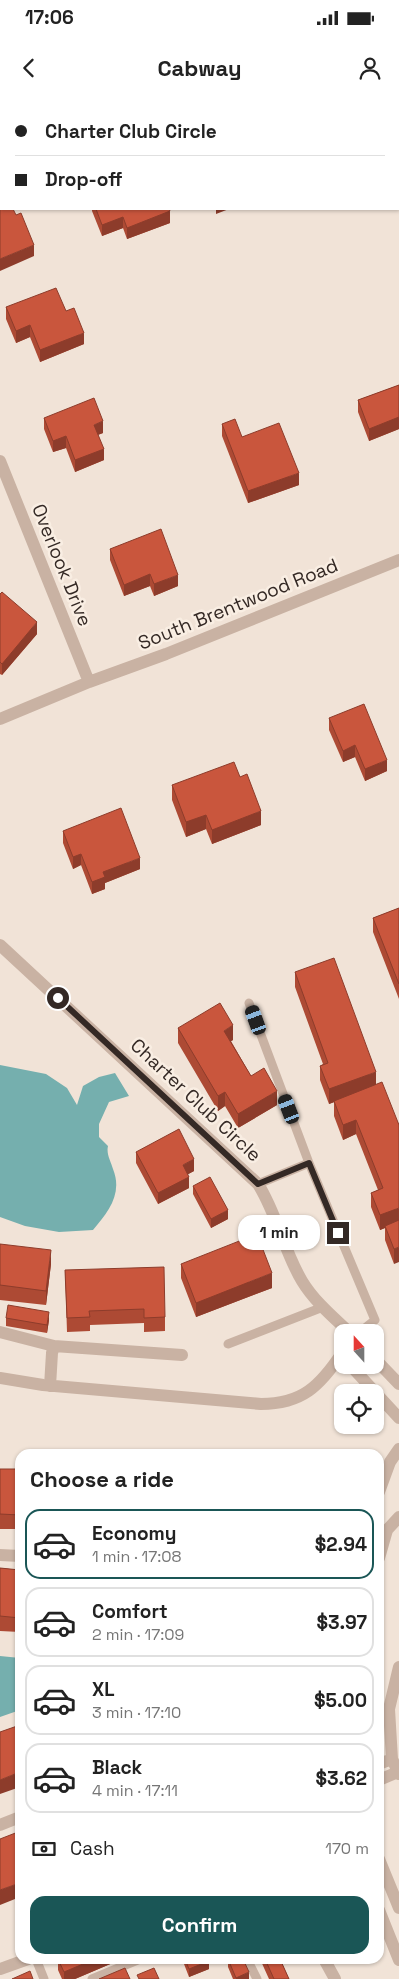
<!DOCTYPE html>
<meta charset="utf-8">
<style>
body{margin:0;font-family:"Space Grotesk",sans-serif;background:#f6f6f6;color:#222;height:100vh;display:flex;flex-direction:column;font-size:19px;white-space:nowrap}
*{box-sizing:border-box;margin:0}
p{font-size:16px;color:#767676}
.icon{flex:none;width:28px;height:28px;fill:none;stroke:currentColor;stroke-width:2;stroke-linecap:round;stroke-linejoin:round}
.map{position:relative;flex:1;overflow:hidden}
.details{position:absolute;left:15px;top:1349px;width:369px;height:515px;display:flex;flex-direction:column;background:#fff;border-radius:15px;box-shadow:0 1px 4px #0004}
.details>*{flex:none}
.banner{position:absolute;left:0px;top:0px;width:400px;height:110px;box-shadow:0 1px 4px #0004;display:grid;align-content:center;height:110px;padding:0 15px;background:#fff}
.needle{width:32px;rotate:339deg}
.fabs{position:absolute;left:334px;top:1224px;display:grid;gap:10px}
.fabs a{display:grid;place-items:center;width:50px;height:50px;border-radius:10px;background:#fff;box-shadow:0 1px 4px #0004;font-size:25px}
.end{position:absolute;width:22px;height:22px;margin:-11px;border:6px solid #342925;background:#fff;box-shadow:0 0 0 2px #fff}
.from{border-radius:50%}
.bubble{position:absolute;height:35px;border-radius:15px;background:#fff;box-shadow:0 1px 4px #0004;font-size:16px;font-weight:700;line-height:35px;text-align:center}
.car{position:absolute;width:15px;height:30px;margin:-15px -8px;border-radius:6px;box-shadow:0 0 4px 1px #0007;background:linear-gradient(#222 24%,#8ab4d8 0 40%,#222 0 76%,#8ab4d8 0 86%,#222 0)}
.banner b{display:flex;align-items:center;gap:18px;height:48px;font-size:19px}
.banner b+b{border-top:1px solid #e0e0e0}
.banner i{width:12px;height:12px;background:#222}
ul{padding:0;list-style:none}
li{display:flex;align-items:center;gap:15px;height:70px;margin:0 10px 8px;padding:0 5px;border:2px solid #e0e0e0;border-radius:15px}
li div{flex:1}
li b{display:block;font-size:19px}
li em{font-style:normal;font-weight:700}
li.on{border-color:#1a5656}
li>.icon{width:45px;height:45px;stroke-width:1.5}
h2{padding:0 15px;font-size:22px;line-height:60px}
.pay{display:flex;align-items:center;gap:12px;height:55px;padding:0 15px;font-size:19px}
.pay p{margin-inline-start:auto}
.cta{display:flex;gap:10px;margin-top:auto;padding:10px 15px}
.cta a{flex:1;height:58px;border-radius:15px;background:#1a5656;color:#fff;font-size:20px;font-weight:700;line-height:58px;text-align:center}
.status{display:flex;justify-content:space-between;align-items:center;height:35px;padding:0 25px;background:#fff;direction:ltr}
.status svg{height:14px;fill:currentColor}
header{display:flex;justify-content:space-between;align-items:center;height:65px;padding:0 15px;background:#fff;font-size:22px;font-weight:700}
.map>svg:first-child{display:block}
</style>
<div class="status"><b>17:06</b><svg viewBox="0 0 49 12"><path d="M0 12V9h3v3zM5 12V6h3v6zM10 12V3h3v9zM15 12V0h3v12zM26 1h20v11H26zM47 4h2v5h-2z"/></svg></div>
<header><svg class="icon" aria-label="back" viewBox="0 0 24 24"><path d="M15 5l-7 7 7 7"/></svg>Cabway<svg class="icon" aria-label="person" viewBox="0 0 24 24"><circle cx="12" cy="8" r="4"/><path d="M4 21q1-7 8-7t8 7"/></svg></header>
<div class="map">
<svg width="399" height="1879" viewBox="0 0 399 1879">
<rect width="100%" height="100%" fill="#f1e3d7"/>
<path fill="#75afae" d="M0,965L46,974L67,988L77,1005L83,986L99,977L115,973L129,996L109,1002L99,1024V1037L108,1046C106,1054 111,1062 113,1069C123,1094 108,1112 93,1130L59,1132L25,1126L0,1117Z
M0,1556L20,1558V1610L0,1617Z"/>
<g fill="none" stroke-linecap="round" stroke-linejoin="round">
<path stroke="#c9b2a3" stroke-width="9" d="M249,903L309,1063L258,1084
M309,1063L375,1220L360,1232
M228,1244L323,1207
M36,1859L44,1879
M247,1859L257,1879
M92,1879L140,1859"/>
<path stroke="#c9b2a3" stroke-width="12" d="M185,1L188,0
M0,74H1
M0,361L89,582
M0,619L89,582L166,554L399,460
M0,845L258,1084C277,1114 284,1151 302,1181C314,1201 333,1217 349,1232
M0,1232L54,1246
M375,1259L399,1284
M350,1265L399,1318
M0,1278L43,1285L261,1304C302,1304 320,1286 342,1253
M50,1286L52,1253L54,1246L182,1255
M379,1392L390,1362L399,1349
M0,1455L20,1456
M379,1458L387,1430L399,1417
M399,1567L389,1609L392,1659L399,1674
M379,1664L392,1659
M379,1680L398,1672
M0,1725L20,1717
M379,1759L399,1808
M379,1810L399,1860
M324,1859L335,1879
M0,1869L28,1859"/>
</g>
<path fill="#ad4a34" d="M92,109H169L170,123L127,139L123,128L102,136L92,111Z
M6,207L66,211L84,244L40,262L30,237L16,243L6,219Z
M399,285V329L369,341L358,312V300Z
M44,318L103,333L98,335L104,360L75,372L66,348L53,352L44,329Z
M222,324L242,337L299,385L248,403L222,336Z
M110,449L178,486L154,496L150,486L124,496L110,460Z
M0,494L37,534L2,575L0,574Z
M329,618L387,671L365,681L355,657L343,662L329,630Z
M240,677L261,725L212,744L206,729L186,737L172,700V685Z
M63,731L140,769L105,783V789L92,794L81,765L73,769L63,743Z
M399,808V899L373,832V818Z
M295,872L376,985L399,1025L394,1164L385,1140V1128L380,1130L371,1107V1093L378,1090L356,1034L343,1040L334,1016V1002L329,1004L320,980V966L323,964L295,887Z
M178,928L233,940L231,941L251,976L277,1005L238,1028L225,1006L218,1011L178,943Z
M136,1052L194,1071L188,1074L189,1088L158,1104L136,1063Z
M193,1086L228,1119L211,1128L193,1094Z
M0,1144L51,1164L46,1205L0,1200Z
M181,1164L272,1188L196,1217L181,1178Z
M65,1170L165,1217V1231L144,1232V1223L90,1225V1231L67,1232Z
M6,1218L49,1220L47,1233L6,1226Z
M0,1369H20V1429H0Z
M0,1468L20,1470V1532L0,1531Z
M58,1859H122L75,1879H62L58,1870Z
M184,1859H208L209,1869L189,1877L184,1864Z
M228,1859L249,1879H233L228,1867Z
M260,1859H280L289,1879H269Z"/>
<path fill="#8d3c2b" d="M216,109H229L216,114Z
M170,111V123L127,139V128Z
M123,117V128L102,136V125Z
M34,145V156L0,171V159Z
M30,225V237L16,243V231Z
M84,233V244L40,262V250Z
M399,317V329L369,341V329Z
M103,321V333L94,336V325Z
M66,336V348L53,352V341Z
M104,349V360L75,372V360Z
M299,373V385L248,403V391Z
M150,474V486L124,496V485Z
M178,475V486L154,496V484Z
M37,522V534L2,575V564Z
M355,645V657L343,662V651Z
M387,660V671L365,681V669Z
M261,711V725L212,744V730Z
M206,715V729L186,737V722Z
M81,754V765L73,769V757Z
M140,758V769L105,783V789L92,794V782L103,772Z
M233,925V940L224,945V931Z
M376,972V987L329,1004V989Z
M277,991V1005L238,1028V1014Z
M225,992V1006L218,1011V996Z
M356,1020V1034L343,1040V1025Z
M194,1059V1071L183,1077V1065Z
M189,1077V1088L158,1104V1093Z
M399,1108V1122L385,1126V1128L380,1130V1115Z
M228,1110V1119L211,1128V1119Z
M399,1147V1162L394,1164V1149Z
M51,1150V1164L46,1205V1191Z
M272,1173V1188L196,1217V1203Z
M49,1212V1220L47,1233V1225Z
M20,1672V1687L0,1694V1680Z
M20,1783V1797L0,1805V1790Z
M95,1859H122L75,1879H64V1872Z
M209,1861V1869L189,1877V1869Z
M249,1872V1879H236V1878Z"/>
<path fill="#c9563d" stroke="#8d3c2b" d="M384,0H397L394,1H385Z
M1,108V109H13L16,115L21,113L34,145L0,159V109Z
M96,109H169L170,111L127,128L123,117L102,125Z
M56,188L66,211L74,208L84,233L40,250L30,225L16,231L6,207Z
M399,285V317L369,329L358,300Z
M94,298L103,321L94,325L104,349L75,360L66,336L53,341L44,318Z
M235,319L242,337L279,323L299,373L248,391L222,324Z
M161,429L178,475L154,484L150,474L124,485L110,449Z
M2,492L37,522L2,564L0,562V494Z
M364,604L387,660L365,669L355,645L343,651L329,618Z
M234,662L240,677L247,674L261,711L212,730L206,715L186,722L172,685Z
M121,708L140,758L103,772L105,777L92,782L81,754L73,757L63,731Z
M399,808V884L373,818Z
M334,858L376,972L329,989L320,966L328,963L295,872Z
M220,903L233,925L224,931L251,976L264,968L277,991L238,1014L225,992L218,996L178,928Z
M382,982L399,1025V1108L380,1115L371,1093L383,1088L356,1020L343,1025L334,1001Z
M179,1029L194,1059L183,1065L189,1077L158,1093L136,1052Z
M210,1077L228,1110L211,1119L193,1086Z
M399,1120V1147L394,1149L385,1126Z
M257,1134L272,1173L196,1203L181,1164Z
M0,1144L51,1150L46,1191L0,1185Z
M164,1167L165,1217L144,1218V1209L89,1211L90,1217L67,1218L65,1170Z
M8,1205L49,1212L47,1225L6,1218Z
M0,1369H20V1415L0,1414Z
M0,1468L20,1470V1518L0,1516Z
M20,1625V1672L0,1680V1632Z
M18,1732L20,1736V1783L0,1790V1739Z
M58,1859H95L64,1872Z
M185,1859H208L209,1861L189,1869Z
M228,1859H243L249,1872L236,1878Z
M265,1859H280L289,1879H274Z
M125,1868L130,1879H99Z
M154,1868L159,1879H139L137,1875Z
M30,1871L33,1879H12Z"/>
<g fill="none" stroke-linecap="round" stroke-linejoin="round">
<path stroke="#342925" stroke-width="6" d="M58,898L258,1084L309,1063L338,1133"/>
</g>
<g text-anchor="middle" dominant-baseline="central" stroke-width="5" stroke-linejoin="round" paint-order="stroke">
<g font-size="19" fill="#342925" stroke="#f9eee3">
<text transform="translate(62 465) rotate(68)">Overlook Drive</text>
<text transform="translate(238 504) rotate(-22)">South Brentwood Road</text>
<text transform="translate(196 1000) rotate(43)">Charter Club Circle</text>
</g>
</g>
</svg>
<div class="fabs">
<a><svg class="needle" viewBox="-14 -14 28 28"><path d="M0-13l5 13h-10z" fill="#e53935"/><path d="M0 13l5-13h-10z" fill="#767676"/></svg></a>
<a><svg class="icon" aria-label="locate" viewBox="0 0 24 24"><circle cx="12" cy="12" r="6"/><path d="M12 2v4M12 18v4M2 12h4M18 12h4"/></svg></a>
</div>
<i class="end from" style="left:58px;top:898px"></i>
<i class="end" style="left:338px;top:1133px"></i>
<div class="bubble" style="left:238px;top:1115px;width:82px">1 min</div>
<i class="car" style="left:256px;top:920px;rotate:340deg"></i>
<i class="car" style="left:289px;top:1009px;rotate:339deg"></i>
<div class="banner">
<b><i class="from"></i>Charter Club Circle</b>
<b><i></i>Drop-off</b>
</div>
<section class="details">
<h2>Choose a ride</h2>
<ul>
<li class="on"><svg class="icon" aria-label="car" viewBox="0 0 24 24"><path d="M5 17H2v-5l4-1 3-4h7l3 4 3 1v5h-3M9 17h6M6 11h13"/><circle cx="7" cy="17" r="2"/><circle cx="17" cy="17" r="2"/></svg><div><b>Economy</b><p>1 min · 17:08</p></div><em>$2.94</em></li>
<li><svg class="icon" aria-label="car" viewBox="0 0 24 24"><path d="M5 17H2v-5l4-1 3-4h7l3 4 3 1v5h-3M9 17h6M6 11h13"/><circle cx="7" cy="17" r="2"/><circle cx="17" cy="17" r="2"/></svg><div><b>Comfort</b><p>2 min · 17:09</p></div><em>$3.97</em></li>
<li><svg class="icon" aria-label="car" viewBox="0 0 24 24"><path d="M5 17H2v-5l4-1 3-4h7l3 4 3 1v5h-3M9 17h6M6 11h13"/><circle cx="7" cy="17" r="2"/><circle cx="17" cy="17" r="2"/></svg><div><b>XL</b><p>3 min · 17:10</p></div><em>$5.00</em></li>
<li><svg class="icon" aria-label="car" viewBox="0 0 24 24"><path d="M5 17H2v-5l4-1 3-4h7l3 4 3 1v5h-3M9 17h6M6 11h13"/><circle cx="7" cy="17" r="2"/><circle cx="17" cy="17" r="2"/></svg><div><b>Black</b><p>4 min · 17:11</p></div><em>$3.62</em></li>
</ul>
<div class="pay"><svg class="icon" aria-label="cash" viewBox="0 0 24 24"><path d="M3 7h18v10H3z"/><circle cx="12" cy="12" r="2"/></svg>Cash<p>170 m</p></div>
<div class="cta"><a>Confirm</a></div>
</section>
</div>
